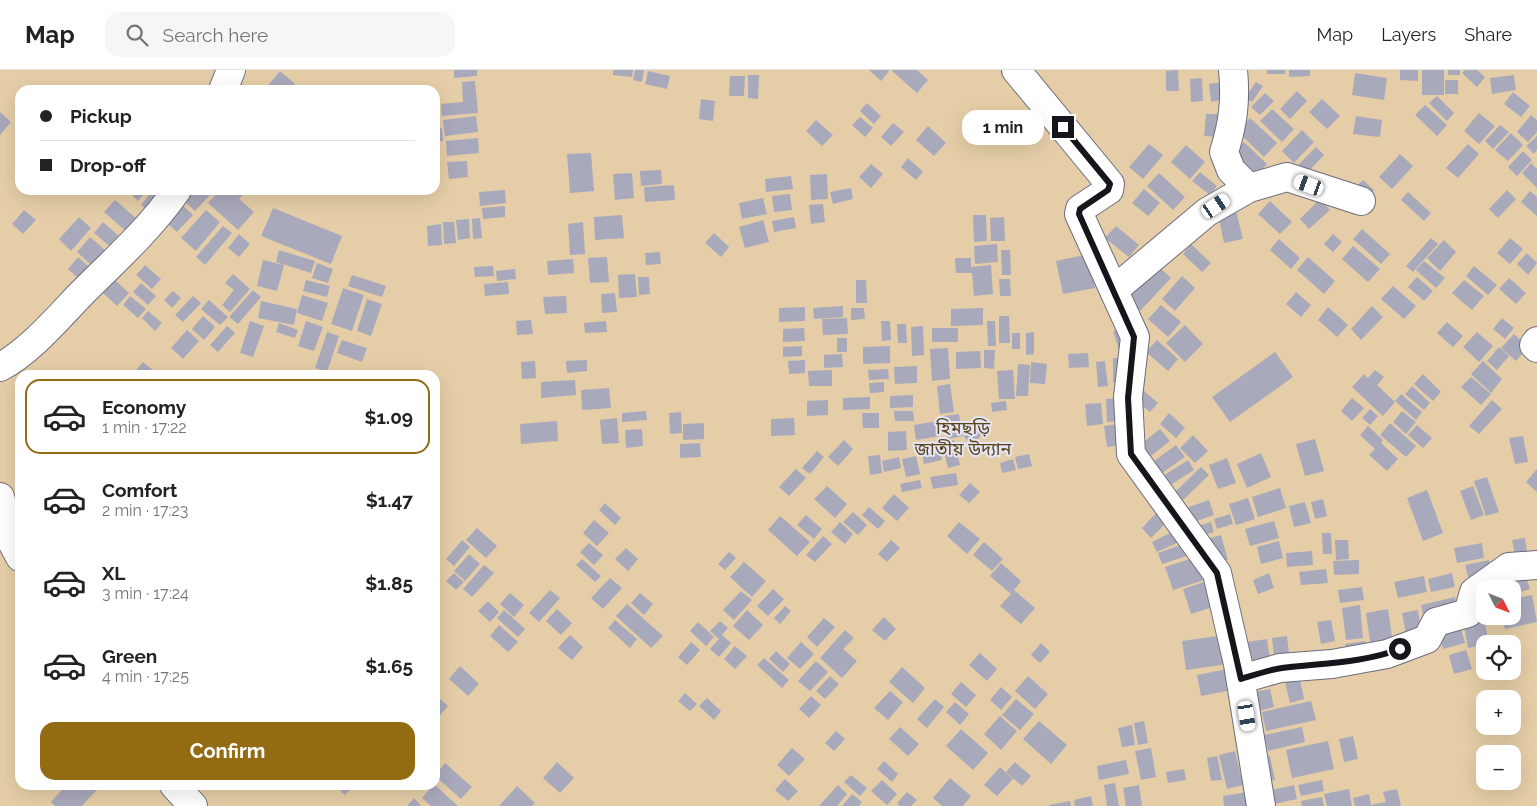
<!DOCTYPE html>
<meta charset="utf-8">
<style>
body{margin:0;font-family:Raleway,"Noto Sans Bengali",sans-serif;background:#f6f6f6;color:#222;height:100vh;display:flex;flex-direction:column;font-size:19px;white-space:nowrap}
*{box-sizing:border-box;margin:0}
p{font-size:16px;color:#767676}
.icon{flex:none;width:28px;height:28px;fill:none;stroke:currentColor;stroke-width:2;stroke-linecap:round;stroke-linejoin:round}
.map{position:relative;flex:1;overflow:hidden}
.side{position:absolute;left:15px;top:300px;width:425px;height:420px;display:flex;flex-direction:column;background:#fff;border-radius:15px;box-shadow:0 5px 20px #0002}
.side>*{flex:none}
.banner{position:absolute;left:15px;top:15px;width:425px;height:110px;border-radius:15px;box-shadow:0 5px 20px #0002;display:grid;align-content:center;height:110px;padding:0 25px;background:#fff}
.needle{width:32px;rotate:132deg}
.fabs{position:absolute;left:1476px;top:510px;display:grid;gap:10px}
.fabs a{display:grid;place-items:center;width:45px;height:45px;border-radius:10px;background:#fff;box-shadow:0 5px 20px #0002;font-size:25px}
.end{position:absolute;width:22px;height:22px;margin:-11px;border:6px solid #15151b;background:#fff;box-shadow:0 0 0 2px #fff}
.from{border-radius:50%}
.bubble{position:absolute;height:35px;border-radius:15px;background:#fff;box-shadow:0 5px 20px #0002;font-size:16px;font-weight:700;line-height:35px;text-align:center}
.car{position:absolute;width:15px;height:30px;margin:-15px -8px;border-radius:6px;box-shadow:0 0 4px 1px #0007;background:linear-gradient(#fff 24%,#345 0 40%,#fff 0 76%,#345 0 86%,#fff 0)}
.banner b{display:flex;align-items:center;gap:18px;height:48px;font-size:19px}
.banner b+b{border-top:1px solid #e0e0e0}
.banner i{width:12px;height:12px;background:#222}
ul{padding:9px 0 0;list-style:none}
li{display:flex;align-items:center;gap:15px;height:75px;margin:0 10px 8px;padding:0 15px;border:2px solid transparent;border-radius:15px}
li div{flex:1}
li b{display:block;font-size:19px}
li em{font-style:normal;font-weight:700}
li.on{border-color:#926b13}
li>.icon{width:45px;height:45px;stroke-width:1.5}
.action{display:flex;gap:10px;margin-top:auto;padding:10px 25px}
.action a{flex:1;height:58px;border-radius:15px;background:#926b13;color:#fff;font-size:20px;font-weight:700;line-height:58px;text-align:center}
header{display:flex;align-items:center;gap:30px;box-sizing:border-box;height:70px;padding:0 25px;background:#fff;border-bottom:1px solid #e0e0e0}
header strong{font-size:24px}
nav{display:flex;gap:28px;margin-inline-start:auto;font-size:18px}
.search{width:350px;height:45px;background:#f6f6f6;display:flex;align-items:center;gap:12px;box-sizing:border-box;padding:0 18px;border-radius:15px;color:#767676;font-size:19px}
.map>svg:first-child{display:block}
</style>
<header>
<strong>Map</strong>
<div class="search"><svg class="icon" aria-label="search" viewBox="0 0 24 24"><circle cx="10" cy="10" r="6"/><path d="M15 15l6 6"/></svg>Search here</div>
<nav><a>Map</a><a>Layers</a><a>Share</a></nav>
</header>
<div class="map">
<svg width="1537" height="736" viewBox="0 0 1537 736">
<rect width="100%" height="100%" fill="#e4e5f8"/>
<path fill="#e5cea7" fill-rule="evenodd" d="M0,0H1537V736H0ZM20,20H435V120H20ZM20,305H435V715H20ZM1485,519H1512V546H1485ZM1485,574H1512V601H1485ZM1485,629H1512V656H1485ZM1485,684H1512V711H1485Z"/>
<path fill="#a9a9bc" d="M454,0H477V6L454,8Z
M613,0H633L632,7L613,5Z
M635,0H644L642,12L633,10Z
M869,0H888L889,1L881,11Z
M891,0H917L928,10L917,23Z
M1178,0L1179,21H1166V1Z
M1267,0H1285V4H1267Z
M1289,0H1310V6L1289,7Z
M1400,0H1418V11L1400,10Z
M1422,0H1444V25H1422Z
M1448,0H1460V5H1448Z
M1465,0H1477L1485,7L1477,17L1462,3Z
M280,1L295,14L290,20H264Z
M648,1L670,6L667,19L645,14Z
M1355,3L1387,8L1384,30L1352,25Z
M748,5H759L758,29L748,28Z
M1514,5L1516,20L1492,24L1490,8Z
M730,6H745L744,26H729Z
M1202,8L1203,31L1191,32L1190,9Z
M1445,10H1458V24H1445Z
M475,11L478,43L442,46L441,34L463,32L462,12Z
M1223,12L1226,29L1211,32L1209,14Z
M1256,12L1263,16L1252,32L1245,28Z
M1297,21L1307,31L1290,49L1280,39Z
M1513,22L1530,36L1521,47L1504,34Z
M1265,23L1274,31L1260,45L1251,37Z
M1437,26L1454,43L1447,51L1429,33Z
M701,29L715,31L713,51L699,49Z
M1322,29L1340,46L1327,59L1309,42Z
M867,33L881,46L874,54L860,41Z
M1425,35L1447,55L1437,66L1415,45Z
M1272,39L1294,59L1282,72L1260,51Z
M0,42L11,52L0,65Z
M1479,43L1495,56L1479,74L1464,61Z
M1206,44H1224L1222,67L1204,66Z
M1531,45L1537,50V62L1528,72L1517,62Z
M476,46L478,62L445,66L443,50Z
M1356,46L1382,50L1380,67L1353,64Z
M860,47L873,58L865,67L852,55Z
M1250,48L1277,73L1264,87L1237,61Z
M816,50L833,65L822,76L806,61Z
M893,53L904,62L891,76L881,67Z
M1500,55L1509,62L1493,79L1485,71Z
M928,56L946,73L934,86L916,70Z
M442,58L443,71L435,72V59Z
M1302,60L1314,72L1294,93L1282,81Z
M1511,63L1523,75L1508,91L1495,80Z
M1537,66V80L1534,84L1526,76Z
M478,68L479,83L447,86L446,71Z
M1244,72L1267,94L1254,108L1231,86Z
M1149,74L1163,85L1143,109L1129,97Z
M1468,74L1479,84L1458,108L1446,98Z
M1186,75L1205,92L1190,109L1171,92Z
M1316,77L1324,85L1303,107L1294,99Z
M1523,81L1532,90L1517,106L1508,97Z
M591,83L594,121L570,123L567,84Z
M1400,84L1413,96L1392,119L1379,107Z
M908,88L923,102L916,110L901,97Z
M467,91L468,107L449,109L447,92Z
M1531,93L1537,99V118L1522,103Z
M871,94L883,104L871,118L859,107Z
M661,100L662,114L641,116L640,101Z
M1200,102L1217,116L1210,125L1192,111Z
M632,103L634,128L615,130L613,104Z
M1159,103L1185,127L1173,140L1147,116Z
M827,104L828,129L811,130L810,105Z
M791,106L793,119L766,122L765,109Z
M1363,110L1374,120L1367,127L1356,117Z
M674,115L675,130L645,132L644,117Z
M851,118L853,129L833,134L830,122Z
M1144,119L1160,133L1148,146L1132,133Z
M135,120H147L138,131L131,124Z
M153,120H160L165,125L150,142L141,135Z
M193,120H205L210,125L195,141L183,130Z
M220,120L232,122L233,120H247L239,129L254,142L238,160L208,133Z
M505,120L506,133L480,136L479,122Z
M1507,120L1516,129L1498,148L1489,139Z
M1530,121L1537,127V146L1521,132Z
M1408,122L1431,143L1424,151L1401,130Z
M790,124L792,140L774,142L772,126Z
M763,128L767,144L742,149L739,133Z
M1320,129L1330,140L1309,159L1300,149Z
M115,130L138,150L128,163L104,142Z
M1270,131L1292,152L1280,164L1258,144Z
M180,133L193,145L177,162L164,150Z
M823,134L825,152L811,154L809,135Z
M505,136V147L483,149L482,138Z
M273,138L342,166L331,194L261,166Z
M24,140L36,150L23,164L12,154Z
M206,140L220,152L196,181L181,168Z
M1236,141L1243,169L1224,173L1218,145Z
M622,145L624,168L595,170L594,147Z
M973,145H986L987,171L974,172Z
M79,147L91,158L71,181L59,169Z
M794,147L796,158L774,162L772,151Z
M1004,147L1005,171H991L990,148Z
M480,148L482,168L473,169L472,149Z
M469,149L470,168L458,170L456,150Z
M763,150L769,172L745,178L739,157Z
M103,152L121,168L112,178L94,163Z
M443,152H454L456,173L444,174Z
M583,152L585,184L570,185L568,154Z
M441,154L442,175L428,176L427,156Z
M223,156L232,163L205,195L196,187Z
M1116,156L1139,175L1129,187L1105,168Z
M1362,159L1390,184L1381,194L1353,169Z
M714,163L729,177L721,187L705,173Z
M239,164L250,174L239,187L228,178Z
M1333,164L1342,172L1333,182L1324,174Z
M90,167L112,186L98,201L77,182Z
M1431,168L1438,174L1413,202L1406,196Z
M1510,168L1523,179L1510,194L1497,183Z
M1279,169L1300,188L1291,199L1270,180Z
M1444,170L1456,182L1440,201L1427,188Z
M997,174L998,192L975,194L974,176Z
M1191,174L1211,193L1202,202L1183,184Z
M1353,176L1380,199L1368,212L1342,189Z
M279,180L315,191L311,203L276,192Z
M1001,180H1010L1011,205H1002Z
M660,182L661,194L646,195L645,183Z
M1527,183L1537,193L1528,205L1517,194Z
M1089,184L1095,218L1063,224L1056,191Z
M78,187L97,204L86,215L68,199Z
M607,187L609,212L590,213L588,188Z
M1308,187L1335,211L1324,224L1297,200Z
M955,188H971V197L991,195L993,224L974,226L972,203H956Z
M573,189L574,203L548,205L547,191Z
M263,190L284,195L277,221L257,216Z
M1424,191L1445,208L1436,218L1416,200Z
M317,193L333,199L328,213L312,208Z
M145,195L161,209L152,219L136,205Z
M1157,195L1171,208L1140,241L1126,227Z
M493,196L494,206L475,207L474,197Z
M1474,196L1497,215L1488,225L1466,206Z
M515,199L516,209L497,211L496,201Z
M233,204L250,219L230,242L222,235L234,220L225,213Z
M635,204L637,227L619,228L618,205Z
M352,205L386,216L382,227L348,216Z
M1182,206L1195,218L1175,241L1162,229Z
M638,207H649L650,224L639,225Z
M1417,207L1433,221L1424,231L1408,217Z
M1509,208L1526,223L1516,234L1499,219Z
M999,209H1010L1011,226H1000Z
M115,210L129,223L117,236L103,223Z
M306,210L330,216L327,227L303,221Z
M856,210H866L867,233H856Z
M1464,210L1484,226L1472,240L1452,223Z
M508,212L509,224L485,226L484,214Z
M141,213L156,226L148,235L133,222Z
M1393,216L1416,236L1404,249L1381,229Z
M343,218L364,225L352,261L331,254Z
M253,220L261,227L238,254L229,247Z
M173,221L181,228L172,238L164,230Z
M1296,222L1311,235L1301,247L1286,234Z
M615,223L617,242L602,243L601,224Z
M302,225L328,233L322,251L297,243Z
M130,226L146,239L138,248L123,235Z
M193,226L201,233L183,252L175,245Z
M566,226L567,243L545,244L543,227Z
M367,229L382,234L371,266L357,261Z
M209,230L228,247L220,255L201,239Z
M261,231L297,239L294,255L258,248Z
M1161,235L1181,252L1168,267L1148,249Z
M843,236V247L814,249L813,238Z
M1372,236L1383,247L1361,270L1351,259Z
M805,237V251L779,252V238Z
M1328,237L1348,255L1337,267L1318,250Z
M851,238H864L865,249L851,250Z
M983,238V255L951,256V239Z
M148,241L162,253L155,261L142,248Z
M203,246L215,257L204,270L192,259Z
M999,246H1009L1010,273H999Z
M847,248L848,264L823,265L822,249Z
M1502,248L1514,258L1505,269L1493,259Z
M531,250L533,264L517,265L516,251Z
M250,251L264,256L253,287L240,283Z
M306,251L323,257L314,281L298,276Z
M606,251L607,262L585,263L584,253Z
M881,251H890L891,270L882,271Z
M987,251H995L996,276H988Z
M1447,252L1463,266L1453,277L1437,263Z
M279,253L298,260L295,268L276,262Z
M897,254H906L907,273H898Z
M1185,255L1203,274L1185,292L1166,273Z
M227,256L235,263L218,282L210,275Z
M923,256L924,285L912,286L911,257Z
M804,258L805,271L783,272V259Z
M932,258H958V272H932Z
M1122,258L1120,283L1113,261Z
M187,260L199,271L183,289L171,278Z
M327,262L339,266L327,302L315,298Z
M1034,262V284L1026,285V263Z
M1477,262L1493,276L1479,292L1463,277Z
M1012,263H1020V279H1012Z
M1514,264L1528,277L1516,291L1501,278Z
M837,268H847V282H837Z
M342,270L367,278L362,292L337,283Z
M1157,270L1178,289L1168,301L1146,282Z
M802,276V286L783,287V277Z
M890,276V293L863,294V277Z
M1499,277L1509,286L1497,300L1487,291Z
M948,278L950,309L932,311L930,279Z
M984,280H995L994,299L984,298Z
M980,281L981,298L956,299V282Z
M1275,282L1293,307L1230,352L1212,327Z
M1088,283L1089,297L1069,298L1068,284Z
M842,284L843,297L824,298V285Z
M1113,288H1127V313H1113Z
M587,290V301L567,303L566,291Z
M805,290V303L789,304L788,291Z
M535,291L536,308L522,309L521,292Z
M1105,291L1108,316L1098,317L1096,292Z
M1483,291L1502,309L1491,323L1471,304Z
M143,292L159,305H132Z
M1031,292L1047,294L1045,314L1030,313Z
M1018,294L1030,295L1028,326H1016Z
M917,296V313L895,314L894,297Z
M888,299L889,309L869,310L868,300Z
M832,300V316H809L808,301Z
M1013,300L1015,329H999L997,301Z
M1375,300L1384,307L1377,315L1395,332L1383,346L1352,317L1364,304L1368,308Z
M1423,304L1441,322L1433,331L1414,314Z
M1471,307L1491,324L1481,335L1461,317Z
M575,310L576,325L541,328V312Z
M884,312V322L870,323L869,313Z
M950,314L954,342L940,344L937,316Z
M1137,315L1158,333L1150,342L1129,325Z
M1412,316L1430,333L1424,340L1405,324Z
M609,318L611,338L582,340L581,320Z
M1401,324L1422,342L1416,350L1395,331Z
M913,325V337L890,338V326Z
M870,327V339L843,340V328Z
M1121,328L1122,351L1107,352L1106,329Z
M1352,328L1364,338L1352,351L1341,341Z
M828,330V345L807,346V331Z
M1492,330L1502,339L1479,364L1469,356Z
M1006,331L1007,340L992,342L991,333Z
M1101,333L1103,354L1087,356L1085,334Z
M1370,339L1378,346L1370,355L1362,348Z
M646,341L647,350L622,352V343Z
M894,341H913L914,351H895Z
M1402,341L1416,352L1406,364L1393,352Z
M681,342L682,363L670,364L669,343Z
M862,343H879V358H863Z
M1169,343L1185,358L1176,368L1160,354Z
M959,344L963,366L948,369L944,346Z
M617,348L619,373L602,374L600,350Z
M794,348L795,365L771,366V349Z
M557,351L558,371L521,374L520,354Z
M938,351L940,366L916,370L914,355Z
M978,352L986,360L972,375L964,367Z
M704,353V369L683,370V354Z
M1390,353L1416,376L1406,387L1380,365Z
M1119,354L1122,375L1107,377L1104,356Z
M1417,355L1432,368L1423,378L1408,365Z
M1368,356L1383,370L1381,373L1398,389L1387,401L1369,385L1375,379L1360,365Z
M642,359L643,376L626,378L625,360Z
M1160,359L1170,371L1151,386L1141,374Z
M906,361L907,380L888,381V362Z
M1193,365L1208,381L1195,393L1180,378Z
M1523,366L1528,392L1515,394L1509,368Z
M1315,369L1324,401L1305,406L1296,374Z
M844,370L853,379L838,396L828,387Z
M954,370L960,395L948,398L942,373Z
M700,373L701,387L680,388V374Z
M1176,375L1185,387L1162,403L1154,391Z
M939,376L942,390L924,394L921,380Z
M817,381L824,387L810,404L802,398Z
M1261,383L1271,407L1247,418L1237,394Z
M1029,384L1032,396L1018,399L1015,387Z
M880,385L882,403L870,405L868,386Z
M916,386L920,404L906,407L902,389Z
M899,387L901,398L884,402L882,391Z
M1227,388L1236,413L1218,419L1209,395Z
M1013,389L1016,400L1002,403L1000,393Z
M1188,390L1194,400L1169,416L1163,406Z
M1201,397L1209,405L1181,432L1173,424Z
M796,399L806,408L789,426L779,417Z
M1537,399V422L1526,412Z
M956,403L958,415L933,419L930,407Z
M1487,407L1499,442L1486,446L1474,411Z
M920,410L922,418L902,422L900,414Z
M970,413L980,422L969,433L959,425Z
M827,416L847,434L835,448L814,429Z
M1473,416L1484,445L1471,450L1460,421Z
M1280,418L1286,438L1258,447L1252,427Z
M1427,420L1443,463L1423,471L1407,428Z
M894,424L909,438L897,451L882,438Z
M1248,428L1255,449L1236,455L1229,434Z
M1323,429L1327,446L1315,449L1311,432Z
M1209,430L1214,445L1191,453L1186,438Z
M1305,432L1311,453L1294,457L1289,436Z
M605,433L621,448L615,455L599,440Z
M869,437L885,451L878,459L862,445Z
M1160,439L1170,449L1151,468L1142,458Z
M853,442L867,455L858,465L843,452Z
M1230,444L1233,454L1217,459L1214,449Z
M806,445L822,459L814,469L797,455Z
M780,446L810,472L797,486L768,460Z
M594,450L609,463L597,476L583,463Z
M1274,451L1279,468L1250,476L1245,459Z
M840,452L853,464L845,474L831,462Z
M959,452L980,469L967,484L947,466Z
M1211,452L1214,462L1195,468L1192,458Z
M477,458L497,476L486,488L466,470Z
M1174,461L1179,472L1157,482L1152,472Z
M1322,463H1331L1332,484H1323Z
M1221,465L1228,490L1214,494L1207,469Z
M823,466L832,474L815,492L806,485Z
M1525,468L1528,488L1516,490L1512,470Z
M462,470L470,477L454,496L446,489Z
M891,470L900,478L887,492L878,484Z
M1335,470H1348L1349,489L1336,490Z
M1279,471L1283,488L1261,494L1257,477Z
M984,472L1003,489L992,501L973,485Z
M589,473L603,485L594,495L580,482Z
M1186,473L1190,485L1162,494L1158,483Z
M1482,473L1484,488L1457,493L1454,478Z
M626,478L638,489L628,501L615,489Z
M1312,481L1313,495L1287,497L1286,483Z
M729,482L736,488L725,500L718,494Z
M469,484L480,494L465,511L454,501Z
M1196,487L1204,510L1173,520L1165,497Z
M582,489L601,506L595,512L576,495Z
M1359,490V504L1334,505L1333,491Z
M1489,490L1492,502L1468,507L1465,495Z
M744,492L766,511L752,527L730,507Z
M1001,493L1021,511L1014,520L1035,538L1021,554L1000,536L1011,524L990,506Z
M484,495L494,503L472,527L463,519Z
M1326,499L1328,513L1301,515L1299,502Z
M454,503L464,512L456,520L446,511Z
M1269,503L1274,518L1258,524L1253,510Z
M1452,503L1455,517L1431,522L1428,509Z
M1525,503L1530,519L1512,525V519H1493Z
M1424,506L1427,522L1398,528L1394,512Z
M610,508L622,518L603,539L591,528Z
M1204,512L1213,537L1191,544L1183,519Z
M1362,517L1364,530L1340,533L1338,520Z
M773,519L784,529L768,546L757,536Z
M550,520L560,528L539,552L529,543Z
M741,521L752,530L734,550L723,540Z
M510,523L524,535L514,547L500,534Z
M640,523L653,534L644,545L631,533Z
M1532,525L1537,552L1505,559L1502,546H1512V529Z
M1455,527L1458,541L1424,549L1421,535Z
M488,531L499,542L490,552L478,541Z
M627,534L663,566L651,578L616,546Z
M1360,535L1363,568L1346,570L1342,538Z
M785,536L791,541L780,554L774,548Z
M557,539L572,553L561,565L546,551Z
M1388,539L1393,574L1371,578L1366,543Z
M504,540L525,559L518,567L497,548Z
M747,540L763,555L749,570L733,556Z
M1418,540L1421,562L1406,564L1402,543Z
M884,547L896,559L885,571L872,560Z
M1484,547L1489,574L1468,578L1463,551Z
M824,548L835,557L817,577L807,567Z
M615,550L637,569L630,578L608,558Z
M1331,550L1335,571L1321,574L1317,552Z
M720,551L728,558L722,565L731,573L719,587L710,579L719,569L710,561Z
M1459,551L1465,573L1443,579L1437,557Z
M698,552L714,567L706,576L690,561Z
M499,555L518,572L508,582L490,566Z
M845,560L854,568L843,579L857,591L842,608L820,588Z
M570,565L583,577L572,590L558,578Z
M1225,565L1229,594L1186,600L1182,571Z
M1287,566L1290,593L1275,595L1272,568Z
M1267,569L1271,596L1250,598L1247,572Z
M1365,571L1367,582L1347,586L1345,574Z
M691,572L700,580L687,595L678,587Z
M801,572L814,584L800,599L787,588Z
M1041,573L1050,582L1040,593L1031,585Z
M735,576L747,586L735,599L724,589Z
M1466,580L1472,599L1454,604L1449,585Z
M776,581L790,594L783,602L769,589Z
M980,583L997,599L987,611L969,595Z
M764,588L789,610L782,618L757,595Z
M816,591L828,602L810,621L798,611Z
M460,596L479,614L468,626L449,609Z
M902,597L925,618L913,633L889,612Z
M1228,599L1232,620L1201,626L1197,605Z
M1298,600L1304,629L1290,633L1283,603Z
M830,606L839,614L825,629L816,621Z
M1028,606L1048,624L1035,639L1015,621Z
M961,612L976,625L966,637L951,624Z
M1001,617L1012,627L1001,640L990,630Z
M1270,619L1274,637L1259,641L1255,622Z
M890,621L903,632L888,650L874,638Z
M685,623L697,634L690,641L678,631Z
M435,624L448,636L435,651Z
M811,626L821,635L809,648L799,639Z
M707,628L721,641L714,650L699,636Z
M935,629L944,637L927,658L917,649Z
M1016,629L1034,644L1020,660L1002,645Z
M1311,631L1316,650L1266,661L1262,642Z
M955,632L969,644L960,655L946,642Z
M1000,646L1017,661L1001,680L984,664Z
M1039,651L1067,675L1051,694L1023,669Z
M1144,651L1148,673L1138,675L1134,653Z
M1132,655L1135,675L1122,677L1118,658Z
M900,657L919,674L908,686L889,669Z
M1302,657L1305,672L1268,681L1264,665Z
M961,659L988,683L973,700L946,676Z
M836,661L845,669L834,681L825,673Z
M1353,666L1358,689L1344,692L1339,669Z
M1328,671L1334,699L1292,708L1286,680Z
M792,678L805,689L789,706L777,695Z
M1151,678L1156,707L1141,710L1135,681Z
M1235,681L1243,715L1227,719L1219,685Z
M1217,686L1222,710L1211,711L1207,688Z
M1270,686L1275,710L1261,713L1256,689Z
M1126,690L1129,704L1099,710L1097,696Z
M884,691L898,704L892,712L877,699Z
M557,692L574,708L560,723L543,708Z
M1015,692L1031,706L1022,716L1006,702Z
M445,693L472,717L461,729L435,706Z
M1000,697L1013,709L997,726L984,715Z
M1184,699L1186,710L1168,713L1166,702Z
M851,705L867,718L860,726L844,712Z
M950,708L971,726L963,736H942L933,728Z
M785,709L798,721L788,731L775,720Z
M882,710L897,724L887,735L871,721Z
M1322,710L1324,721L1301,726L1298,715Z
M1115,713L1119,736H1107L1104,715Z
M66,715H101L82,736H55L51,732Z
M334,715H354L345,725Z
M433,715H435L458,736H431L422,728Z
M838,715L847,724L837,736H819Z
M1139,715L1142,736H1126L1123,718Z
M1294,715L1297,729L1274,734L1272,720Z
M517,716L535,733L532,736H499Z
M1349,719L1352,736H1327L1324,724Z
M1397,719L1401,736H1355L1353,728L1369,724L1371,735L1386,732L1383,722Z
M1254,721L1256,736H1224L1223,726Z
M907,722L917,730L911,736H900L897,733Z
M852,724L862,732L859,736H842Z
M1091,726L1093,736H1075L1074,730Z
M1322,727L1324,736H1302L1301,731Z
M414,728L421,736H407Z
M1070,731L1071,736H1049V735Z"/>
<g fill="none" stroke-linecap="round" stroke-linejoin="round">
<defs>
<path id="minor" d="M1016,0L1110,114L1109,120L1080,139L1079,144L1135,267L1128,327L1131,384L1217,503L1238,594L1261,736
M1233,0C1236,30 1233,54 1224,82L1231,100L1249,118
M223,20L231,0
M1114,220L1207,142L1249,118L1287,107L1361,131
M1537,271L1534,275L1537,278
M0,297C29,282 57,249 80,225C113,192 150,159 177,120
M0,427L13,474L20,487
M1241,609L1280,598L1332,594L1387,584L1427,569L1436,552L1468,543L1474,522L1509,497L1537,495
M174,715L193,736"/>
</defs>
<use href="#minor" stroke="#6c6c7e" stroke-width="30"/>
<use href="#minor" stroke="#fff" stroke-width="28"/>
</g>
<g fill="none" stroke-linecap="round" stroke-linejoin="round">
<path stroke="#15151b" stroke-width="6" d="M1063,57L1110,114L1108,120L1080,139L1079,144L1134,267L1128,328L1131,384L1217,503L1241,609C1254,605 1268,600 1282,598C1321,593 1363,593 1400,579"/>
</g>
<g text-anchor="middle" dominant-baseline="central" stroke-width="4" stroke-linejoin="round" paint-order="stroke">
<g font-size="18" fill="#5a4212" stroke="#e4e5f8">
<text x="963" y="357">হিমছড়ি<tspan x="963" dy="21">জাতীয় উদ্যান</tspan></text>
</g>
</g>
</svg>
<div class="fabs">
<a><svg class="needle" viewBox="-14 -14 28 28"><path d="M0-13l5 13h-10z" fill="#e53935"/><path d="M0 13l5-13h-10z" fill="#767676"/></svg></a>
<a><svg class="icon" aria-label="locate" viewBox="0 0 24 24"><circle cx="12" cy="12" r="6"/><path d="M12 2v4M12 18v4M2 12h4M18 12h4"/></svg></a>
<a>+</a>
<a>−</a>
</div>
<i class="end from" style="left:1400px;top:579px"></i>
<i class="end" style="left:1063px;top:57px"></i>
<div class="bubble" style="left:962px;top:40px;width:82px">1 min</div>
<i class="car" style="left:1309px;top:115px;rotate:290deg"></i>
<i class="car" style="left:1216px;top:136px;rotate:56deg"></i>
<i class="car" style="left:1247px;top:646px;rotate:171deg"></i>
<div class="banner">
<b><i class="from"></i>Pickup</b>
<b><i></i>Drop-off</b>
</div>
<section class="side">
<ul>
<li class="on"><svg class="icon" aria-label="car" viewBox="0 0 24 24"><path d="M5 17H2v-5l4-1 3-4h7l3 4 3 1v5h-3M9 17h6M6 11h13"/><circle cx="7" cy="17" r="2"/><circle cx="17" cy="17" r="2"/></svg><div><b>Economy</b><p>1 min · 17:22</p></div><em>$1.09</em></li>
<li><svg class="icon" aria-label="car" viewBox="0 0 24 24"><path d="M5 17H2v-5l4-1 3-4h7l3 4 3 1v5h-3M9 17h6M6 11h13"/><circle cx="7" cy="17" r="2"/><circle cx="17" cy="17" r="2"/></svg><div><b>Comfort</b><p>2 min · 17:23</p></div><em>$1.47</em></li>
<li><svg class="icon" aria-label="car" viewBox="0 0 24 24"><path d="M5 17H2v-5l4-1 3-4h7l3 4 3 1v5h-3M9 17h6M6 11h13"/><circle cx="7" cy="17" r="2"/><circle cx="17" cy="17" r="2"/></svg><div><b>XL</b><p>3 min · 17:24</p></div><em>$1.85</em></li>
<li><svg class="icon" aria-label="car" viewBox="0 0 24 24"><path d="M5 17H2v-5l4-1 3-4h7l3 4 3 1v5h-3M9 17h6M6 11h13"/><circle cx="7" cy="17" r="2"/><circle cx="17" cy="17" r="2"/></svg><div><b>Green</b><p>4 min · 17:25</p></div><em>$1.65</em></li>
</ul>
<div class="action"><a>Confirm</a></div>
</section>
</div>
